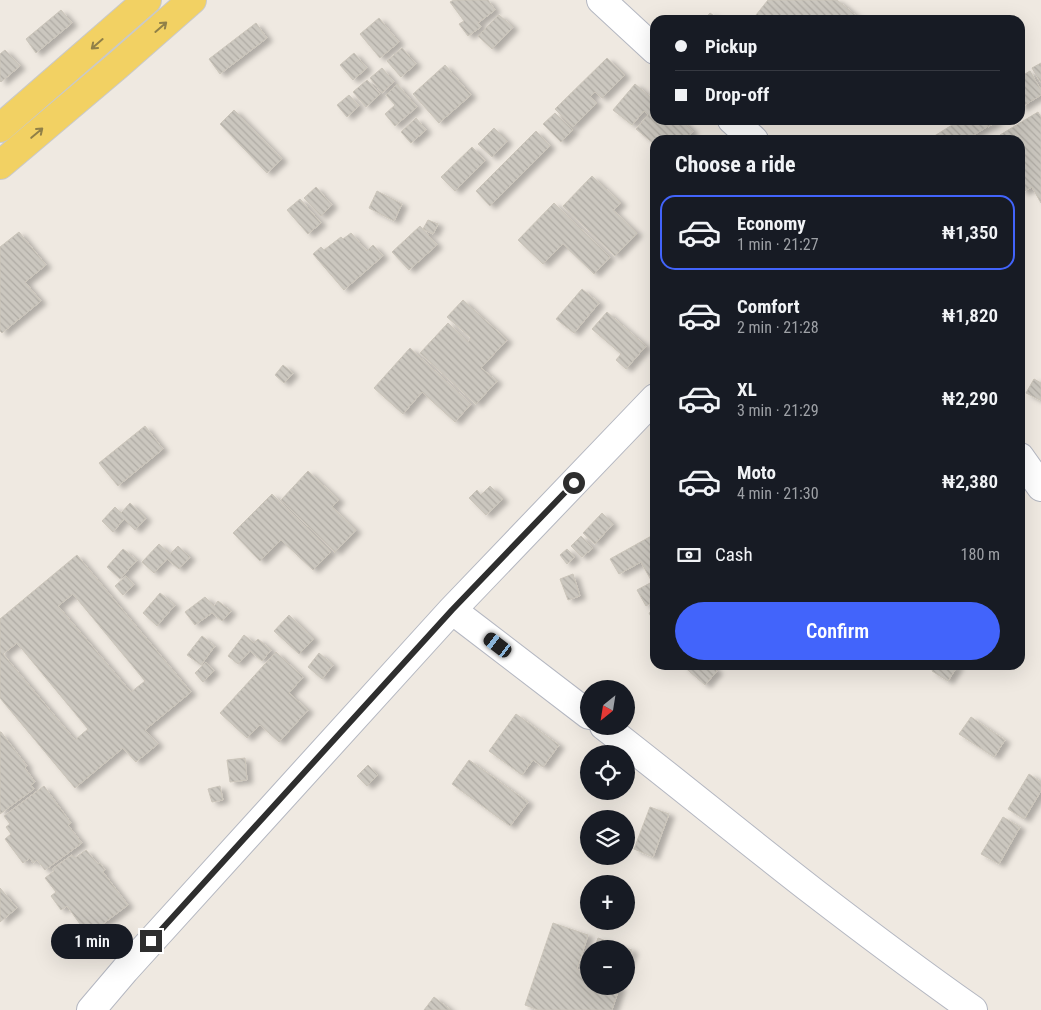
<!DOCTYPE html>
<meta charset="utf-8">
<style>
body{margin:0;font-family:"Roboto Condensed",sans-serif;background:#20242c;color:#f1f3f6;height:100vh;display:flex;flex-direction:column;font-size:19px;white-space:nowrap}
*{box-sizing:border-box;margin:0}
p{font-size:16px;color:#9ea1a6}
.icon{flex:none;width:28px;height:28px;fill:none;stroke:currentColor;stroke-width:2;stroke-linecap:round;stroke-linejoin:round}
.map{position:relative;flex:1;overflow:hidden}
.sheet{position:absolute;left:650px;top:135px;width:375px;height:535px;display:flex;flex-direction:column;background:#171b24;border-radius:15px;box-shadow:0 5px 20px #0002}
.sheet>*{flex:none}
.guide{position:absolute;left:650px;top:15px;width:375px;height:110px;border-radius:15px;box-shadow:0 5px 20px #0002;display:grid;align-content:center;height:110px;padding:0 25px;background:#171b24}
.needle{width:32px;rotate:210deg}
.controls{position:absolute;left:580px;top:680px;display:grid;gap:10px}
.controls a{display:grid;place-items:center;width:55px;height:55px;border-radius:50%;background:#171b24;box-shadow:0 5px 20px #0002;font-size:25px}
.end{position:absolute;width:22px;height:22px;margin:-11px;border:6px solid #2e2e2e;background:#fff;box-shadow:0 0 0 2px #fff}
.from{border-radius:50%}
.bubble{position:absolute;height:35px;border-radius:18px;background:#171b24;box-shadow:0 5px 20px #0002;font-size:16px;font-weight:600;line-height:35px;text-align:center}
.car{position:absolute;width:15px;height:30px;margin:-15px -8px;border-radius:6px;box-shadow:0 0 4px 1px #0007;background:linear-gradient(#222 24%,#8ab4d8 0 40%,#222 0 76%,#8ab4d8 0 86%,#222 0)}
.guide b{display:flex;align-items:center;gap:18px;height:48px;font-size:19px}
.guide b+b{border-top:1px solid #363941}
.guide i{width:12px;height:12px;background:#f1f3f6}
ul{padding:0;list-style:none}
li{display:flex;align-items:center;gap:15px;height:75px;margin:0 10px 8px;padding:0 15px;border:2px solid transparent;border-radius:15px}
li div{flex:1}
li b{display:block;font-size:19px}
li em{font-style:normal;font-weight:600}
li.current{border-color:#4264fb}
li>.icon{width:45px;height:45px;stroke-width:1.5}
h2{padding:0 25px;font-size:22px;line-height:60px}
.pay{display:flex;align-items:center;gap:12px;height:55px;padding:0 25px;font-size:19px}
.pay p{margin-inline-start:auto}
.button{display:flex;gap:10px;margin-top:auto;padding:10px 25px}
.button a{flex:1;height:58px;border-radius:30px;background:#4264fb;color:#fff;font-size:20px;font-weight:600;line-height:58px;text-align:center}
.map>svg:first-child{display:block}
</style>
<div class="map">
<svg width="1041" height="1010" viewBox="0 0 1041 1010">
<defs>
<pattern id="building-back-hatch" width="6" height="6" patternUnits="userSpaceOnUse" patternTransform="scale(1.25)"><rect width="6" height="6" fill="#cbc7bf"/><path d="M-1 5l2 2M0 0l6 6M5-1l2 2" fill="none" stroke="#afaba4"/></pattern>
<filter id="shadow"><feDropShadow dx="5.5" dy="3" stdDeviation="2.5" flood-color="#0004"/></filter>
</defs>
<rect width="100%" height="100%" fill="#efe9e1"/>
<path fill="url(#building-back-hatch)" stroke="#cbc5ba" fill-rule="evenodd" filter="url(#shadow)" d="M454,0H488L495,10L478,23L481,27L468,36L459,24L464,21L450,2Z
M768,0H837L859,18L857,20H763L756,15Z
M61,10L72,23L36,53L26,39Z
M710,13L720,20H704Z
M499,15L513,27L492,49L478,36Z
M379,18L399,42L380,58L360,34Z
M256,23L267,38L220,74L209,59Z
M402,48L416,64L401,77L387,61Z
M5,50L20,66L1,82L0,81V54Z
M354,53L367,68L353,80L340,65Z
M607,58L625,75L602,98L595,92L590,97L597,103L573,127L555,109Z
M1041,63V83L1032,68Z
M445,65L471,95L439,123L413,94Z
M382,68L394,82L382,93L370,78Z
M1030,71L1041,90V95L1020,108V77Z
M367,80L380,94L366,107L353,92Z
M397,84L417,107L395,126L385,114L395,105L386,95Z
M635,84L655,101V120H681L693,131L685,140H655V145L636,129L648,115L644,111L632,125L613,110Z
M349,95L359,106L347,117L337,105Z
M234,110L282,159L267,173L220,124Z
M1038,112L1041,117V203L1032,187L1023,192L1020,187V140H1003L1000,135Z
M555,113L573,130L561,142L543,124Z
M416,118L426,130L411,143L401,132Z
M960,120H982L987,127L965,140H928Z
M984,120H999L988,127Z
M494,128L507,141L492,157L478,144Z
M536,131L550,146L490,206L476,191Z
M472,147L485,161L455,191L441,177Z
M592,176L621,203L613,210L637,233L615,256L563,206Z
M316,187L332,205L321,216L304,198Z
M377,191L402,204L394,221L369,208Z
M300,199L321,223L308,234L287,210Z
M554,203L610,257L594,274L563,244L543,264L518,240Z
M428,220L438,224L433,234L423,229Z
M420,226L437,245L409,270L392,252Z
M19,232L46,265L25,282L41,301L2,333L0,331V247Z
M351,233L367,251L373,245L383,256L344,290L313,254L321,247L324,250L341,237L343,239Z
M582,289L599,303L574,333L556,319Z
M463,300L507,340L481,368L497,381L476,404L420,353L448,323L468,342L471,338L447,317Z
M607,312L646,346L626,369L616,360L621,354L592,329Z
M410,348L471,404L455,422L422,392L403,414L374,388Z
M283,365L293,373L284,383L275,375Z
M1034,379L1041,383V398L1040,400L1026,393Z
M145,426L163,449L118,486L99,463Z
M308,471L339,500L332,507L356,530L335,552L281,500Z
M490,486L503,499L486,515L469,498L477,490L481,495Z
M272,494L331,552L313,570L281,540L260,561L233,533Z
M130,503L146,518L135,530L124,519L113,532L102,521L115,507L121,513Z
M602,513L613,524L595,544L583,533Z
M655,534V601L646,606L637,590L652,582L641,562L619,574L610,559Z
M581,536L593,548L582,557L571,546Z
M159,544L170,554L178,546L190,557L179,569L167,559L154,573L142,562Z
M123,549L137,560L120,579L107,567Z
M567,549L575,557L567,564L560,555Z
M77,555L191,692L145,730L158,744L136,762L123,748L75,788L0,698V619ZM73,594L145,681L131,692L58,606ZM17,643L88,729L75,740L3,654Z
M573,574L580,596L568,600L560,579Z
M126,576L134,585L123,595L115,586Z
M160,593L175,605L157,626L143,613Z
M205,597L214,606L218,601L231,611L222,621L212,613L195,625L185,612Z
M655,610V624L649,613Z
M289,615L314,639L299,654L274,631Z
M244,635L254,643L258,639L271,650L262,661L250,651L238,664L228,656Z
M202,636L215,646L201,665L187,655Z
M276,652L303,677L289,693L308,710L279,742L260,725L247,738L220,713Z
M319,653L333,665L322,679L308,667Z
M206,662L214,671L203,682L195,673Z
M682,665H711L717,671L705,685Z
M935,665H958L948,681L932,671Z
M516,714L559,745L543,767L533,760L522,775L489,751Z
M971,717L1005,740L994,757L959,734Z
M0,732H1L27,766L25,768L35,782L31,785L34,789L0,814Z
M245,758L247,780L230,782L227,760Z
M469,760L528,802L510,826L452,784Z
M368,765L378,775L367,786L357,776Z
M1029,774L1041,782V791L1024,819L1008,809Z
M44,786L71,823L68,825L82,843L45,870L37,860L33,863L30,858L23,863L5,839L11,834L6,827L10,824L4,816Z
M220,786L223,800L212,802L208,789Z
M650,807L669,814L653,857L634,849Z
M1003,817L1020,827L999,864L981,854Z
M86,850L98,864L100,863L105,870L103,872L128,905L88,935L67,906L61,910L51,896L56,892L45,878L54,871L52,869L72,855L75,858Z
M0,888L17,908L0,922Z
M553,923L588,935L577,969L586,973L589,965V986H620L612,1010H538L525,1005Z
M598,938L632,950L626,968V949H594Z
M434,997L451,1010H424Z"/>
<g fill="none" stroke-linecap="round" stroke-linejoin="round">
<defs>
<path id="minor" d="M601,0L655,50
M732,120L754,140
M1020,457L1041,487
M452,610L589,715
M604,726C675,781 744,838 815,893C867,933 919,972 973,1010
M91,1010L125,970L452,610L655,398"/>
<path id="major" d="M0,128L147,0
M0,165L118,65L192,0"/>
</defs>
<use href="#minor" stroke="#b4b7c1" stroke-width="30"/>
<use href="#major" stroke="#c9c9c9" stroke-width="30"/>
<use href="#minor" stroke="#fff" stroke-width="28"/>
<use href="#major" stroke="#f2d163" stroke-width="28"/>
</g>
<defs><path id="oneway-shaft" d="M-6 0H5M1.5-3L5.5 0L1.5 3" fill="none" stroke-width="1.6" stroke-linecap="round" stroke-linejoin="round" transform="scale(1.25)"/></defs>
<g stroke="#908048">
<use href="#oneway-shaft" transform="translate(161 27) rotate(-41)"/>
<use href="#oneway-shaft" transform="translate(97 44) rotate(139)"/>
<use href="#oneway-shaft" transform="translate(37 133) rotate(-40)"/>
</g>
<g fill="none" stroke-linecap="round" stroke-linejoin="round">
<path stroke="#2e2e2e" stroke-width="6" d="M151,941L452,610L574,483"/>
</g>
</svg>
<div class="controls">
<a><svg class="needle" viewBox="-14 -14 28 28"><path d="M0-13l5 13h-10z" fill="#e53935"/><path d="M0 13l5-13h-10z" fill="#9ea1a6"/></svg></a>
<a><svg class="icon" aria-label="locate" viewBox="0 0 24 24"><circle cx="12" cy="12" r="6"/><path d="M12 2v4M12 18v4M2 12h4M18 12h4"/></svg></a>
<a><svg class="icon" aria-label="layers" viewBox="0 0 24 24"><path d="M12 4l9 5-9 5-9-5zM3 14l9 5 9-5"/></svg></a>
<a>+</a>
<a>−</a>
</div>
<i class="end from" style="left:574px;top:483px"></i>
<i class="end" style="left:151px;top:941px"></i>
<div class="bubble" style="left:51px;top:924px;width:82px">1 min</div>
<i class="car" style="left:498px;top:645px;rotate:307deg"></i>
<div class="guide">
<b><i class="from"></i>Pickup</b>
<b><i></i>Drop-off</b>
</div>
<section class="sheet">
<h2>Choose a ride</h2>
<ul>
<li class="current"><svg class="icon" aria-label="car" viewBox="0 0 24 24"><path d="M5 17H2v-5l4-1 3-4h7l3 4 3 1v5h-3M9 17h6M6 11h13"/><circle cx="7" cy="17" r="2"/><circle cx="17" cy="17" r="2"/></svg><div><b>Economy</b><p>1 min · 21:27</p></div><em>₦1,350</em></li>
<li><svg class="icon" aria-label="car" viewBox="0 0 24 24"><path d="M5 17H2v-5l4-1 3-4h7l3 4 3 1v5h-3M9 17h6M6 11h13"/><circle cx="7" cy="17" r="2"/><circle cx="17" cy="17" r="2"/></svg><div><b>Comfort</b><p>2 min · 21:28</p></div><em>₦1,820</em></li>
<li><svg class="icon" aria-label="car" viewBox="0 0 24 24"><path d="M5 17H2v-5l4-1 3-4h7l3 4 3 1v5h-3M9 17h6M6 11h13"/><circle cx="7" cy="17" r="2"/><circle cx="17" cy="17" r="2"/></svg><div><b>XL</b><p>3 min · 21:29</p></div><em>₦2,290</em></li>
<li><svg class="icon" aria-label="car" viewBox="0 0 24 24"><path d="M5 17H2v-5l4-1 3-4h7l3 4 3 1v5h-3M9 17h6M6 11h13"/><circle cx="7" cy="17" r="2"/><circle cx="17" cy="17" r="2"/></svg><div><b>Moto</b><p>4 min · 21:30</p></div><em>₦2,380</em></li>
</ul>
<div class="pay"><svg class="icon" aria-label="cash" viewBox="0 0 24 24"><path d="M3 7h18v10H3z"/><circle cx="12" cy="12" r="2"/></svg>Cash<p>180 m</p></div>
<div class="button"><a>Confirm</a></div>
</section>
</div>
